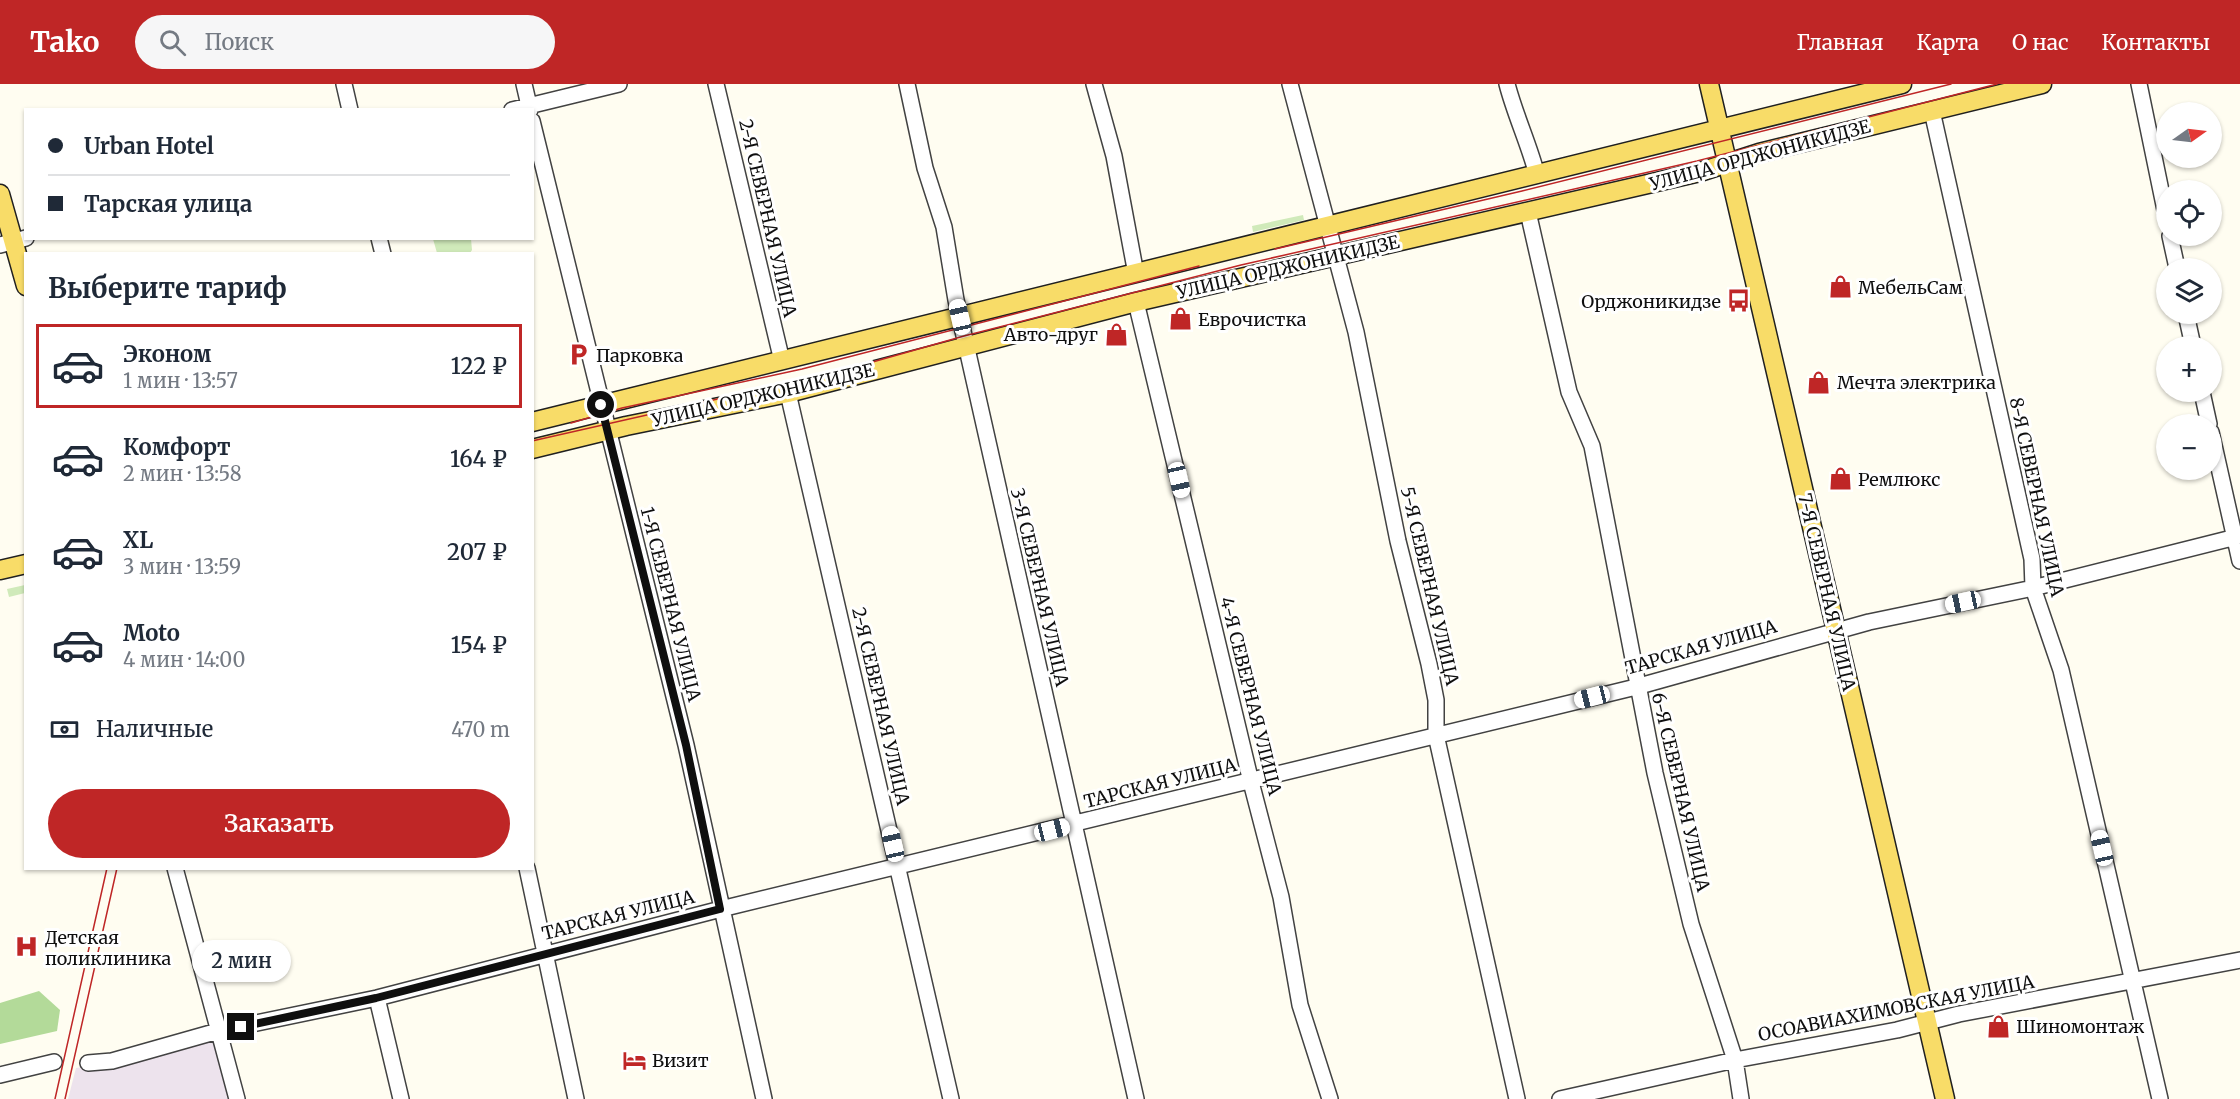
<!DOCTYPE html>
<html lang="ru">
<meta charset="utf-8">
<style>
body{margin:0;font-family:Merriweather,serif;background:#f6f6f7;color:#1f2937;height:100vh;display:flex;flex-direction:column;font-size:22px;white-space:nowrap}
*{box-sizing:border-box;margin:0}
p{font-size:20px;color:#747a83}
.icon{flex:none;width:33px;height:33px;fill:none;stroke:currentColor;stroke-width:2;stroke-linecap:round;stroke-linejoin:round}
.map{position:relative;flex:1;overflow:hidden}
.drawer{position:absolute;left:24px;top:168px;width:510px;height:618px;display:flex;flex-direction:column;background:#fff;border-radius:0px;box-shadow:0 2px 4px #0004}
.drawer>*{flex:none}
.guide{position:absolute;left:24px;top:24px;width:510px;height:132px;border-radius:0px;box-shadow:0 2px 4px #0004;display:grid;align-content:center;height:132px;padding:0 24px;background:#fff}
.needle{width:39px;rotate:76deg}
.controls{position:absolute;left:2156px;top:18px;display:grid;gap:12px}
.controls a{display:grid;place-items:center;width:66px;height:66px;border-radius:50%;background:#fff;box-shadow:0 2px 4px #0004;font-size:30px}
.end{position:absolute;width:27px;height:27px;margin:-14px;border:8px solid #0f0f0f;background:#fff;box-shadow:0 0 0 3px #fff}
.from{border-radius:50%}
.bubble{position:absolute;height:42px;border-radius:21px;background:#fff;box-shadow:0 2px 4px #0004;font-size:20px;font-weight:600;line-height:42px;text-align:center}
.car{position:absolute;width:18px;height:36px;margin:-18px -9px;border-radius:8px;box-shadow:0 0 4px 2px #0007;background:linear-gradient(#fff 24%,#345 0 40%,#fff 0 76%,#345 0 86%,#fff 0)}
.guide b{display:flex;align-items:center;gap:21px;height:57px;font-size:22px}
.guide b+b{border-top:2px solid #e0e1e3}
.guide i{width:15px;height:15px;background:#1f2937}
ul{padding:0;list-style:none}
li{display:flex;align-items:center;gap:18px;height:84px;margin:0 12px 9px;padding:0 12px;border:3px solid transparent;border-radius:0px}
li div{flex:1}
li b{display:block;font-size:22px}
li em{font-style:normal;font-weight:600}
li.on{border-color:#bf2626}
li>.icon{width:54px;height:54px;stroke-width:1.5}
h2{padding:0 24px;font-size:27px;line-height:72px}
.pay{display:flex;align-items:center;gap:15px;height:66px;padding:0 24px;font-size:22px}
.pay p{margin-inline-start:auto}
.primary-button{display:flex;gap:12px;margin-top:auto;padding:12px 24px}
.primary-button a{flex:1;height:69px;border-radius:36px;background:#bf2626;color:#fff;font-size:24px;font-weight:600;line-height:69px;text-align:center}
header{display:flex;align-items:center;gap:36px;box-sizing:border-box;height:84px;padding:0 30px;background:#bf2626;color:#fff}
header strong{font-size:28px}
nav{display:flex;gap:33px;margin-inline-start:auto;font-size:21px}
.search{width:420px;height:54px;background:#f6f6f7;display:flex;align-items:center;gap:15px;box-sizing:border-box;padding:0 21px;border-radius:33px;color:#747a83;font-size:22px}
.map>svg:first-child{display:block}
</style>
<header>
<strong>Tako</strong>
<div class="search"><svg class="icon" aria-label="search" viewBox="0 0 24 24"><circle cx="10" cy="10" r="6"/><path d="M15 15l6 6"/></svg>Поиск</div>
<nav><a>Главная</a><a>Карта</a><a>О нас</a><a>Контакты</a></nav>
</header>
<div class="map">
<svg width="2240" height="1015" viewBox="0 0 2240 1015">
<rect width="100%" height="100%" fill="#fffdf1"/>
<path fill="#ede3ed" d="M212,952L228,1015H68L76,984L122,977Z"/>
<path fill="#d0eaba" d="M1303,131L1304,136L1253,148L1252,142Z
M433,155H471L472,166L470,169H437Z
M25,501V509L9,513L7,505Z"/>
<path fill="#b3da99" d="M39,907L60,926L57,947L0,960V919Z"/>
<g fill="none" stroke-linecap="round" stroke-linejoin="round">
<defs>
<path id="minor" d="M344,0L350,26
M524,0L530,26
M716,0L782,277
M907,0L925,84L944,143L956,216L1136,1015
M1094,0L1114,72L1136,190
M1290,0L1356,248L1398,457L1429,580L1436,616V651L1517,1015
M1507,0C1515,31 1529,60 1537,91
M2139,0L2166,131
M512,26L619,0
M1932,27L2032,475L2033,504L2061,586L2160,1015
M532,37L686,661L764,1015
M1528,128L1569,308L1592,362L1655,689L1691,840L1735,976L1741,1015
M2170,152L2177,184
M379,154L383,170
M0,161L26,154
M1136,218L1251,698L1281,813L1300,921L1330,1015
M2186,230L2193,262
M2202,308L2209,340
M788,309L951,1015
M2211,348L2240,477
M175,784L237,1015
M527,784L576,1015
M377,914L401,1015
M88,979L112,977L218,947L377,914L721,825L1636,603L1869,538L2033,504L2240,452
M0,991L54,978
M1560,1015L1735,976L1897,946L1959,930L2240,876"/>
<path id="major" d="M1709,0L1945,1015
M0,110L26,202
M532,338L1902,0
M532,365L626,342L788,309L1136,218L1700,88L1759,69L2042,0
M0,486L26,480"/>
</defs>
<use href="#minor" stroke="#424242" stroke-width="18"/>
<use href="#major" stroke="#202020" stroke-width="21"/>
<use href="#minor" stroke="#fff" stroke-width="15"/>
<use href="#major" stroke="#f8dc68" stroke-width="18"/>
<path stroke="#bf2626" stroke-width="1.5" d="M1275,165L1522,107L1951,0
M571,339L622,324L802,285L1199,182
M532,357L841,287L964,252L1241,181L1697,77L1997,0
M55,1015L107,784
M65,1015L117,784"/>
</g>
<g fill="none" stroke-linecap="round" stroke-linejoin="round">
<path stroke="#0f0f0f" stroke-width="8" d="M241,943L376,914L720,825L686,661L601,321"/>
</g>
<defs>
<symbol id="shop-bare" viewBox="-9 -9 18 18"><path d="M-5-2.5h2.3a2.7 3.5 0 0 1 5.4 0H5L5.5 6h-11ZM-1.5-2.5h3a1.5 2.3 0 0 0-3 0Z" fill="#bf2626" stroke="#fff" stroke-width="2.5" paint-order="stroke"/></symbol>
<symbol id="bus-bare" viewBox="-9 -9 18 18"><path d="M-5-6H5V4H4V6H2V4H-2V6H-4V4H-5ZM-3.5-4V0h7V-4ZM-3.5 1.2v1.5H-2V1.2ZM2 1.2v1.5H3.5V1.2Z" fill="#bf2626" stroke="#fff" stroke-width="2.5" paint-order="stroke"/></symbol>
<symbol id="parking-bare" viewBox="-9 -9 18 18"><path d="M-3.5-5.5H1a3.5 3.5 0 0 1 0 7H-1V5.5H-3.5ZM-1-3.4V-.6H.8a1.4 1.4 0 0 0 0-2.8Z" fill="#bf2626" stroke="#fff" stroke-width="2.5" paint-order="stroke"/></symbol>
<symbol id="hospital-bare" viewBox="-9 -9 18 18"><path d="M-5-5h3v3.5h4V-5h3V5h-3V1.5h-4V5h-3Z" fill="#bf2626" stroke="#fff" stroke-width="2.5" paint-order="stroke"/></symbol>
<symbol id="hotel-bare" viewBox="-9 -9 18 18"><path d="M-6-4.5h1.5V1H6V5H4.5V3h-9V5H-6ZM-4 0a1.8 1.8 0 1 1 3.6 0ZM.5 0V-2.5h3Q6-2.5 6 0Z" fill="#bf2626" stroke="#fff" stroke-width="2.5" paint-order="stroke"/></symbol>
</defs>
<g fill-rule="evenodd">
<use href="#shop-bare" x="1824" y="186" width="33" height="33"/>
<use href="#bus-bare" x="1722" y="200" width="33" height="33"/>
<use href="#shop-bare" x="1164" y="218" width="33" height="33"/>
<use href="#shop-bare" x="1100" y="234" width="33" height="33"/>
<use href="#parking-bare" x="562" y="254" width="33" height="33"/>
<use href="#shop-bare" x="1802" y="282" width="33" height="33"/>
<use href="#shop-bare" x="1824" y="378" width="33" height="33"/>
<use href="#hospital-bare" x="10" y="846" width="33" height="33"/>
<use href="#shop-bare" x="1982" y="926" width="33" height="33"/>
<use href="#hotel-bare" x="618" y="960" width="33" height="33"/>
</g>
<g text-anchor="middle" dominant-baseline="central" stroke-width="6" stroke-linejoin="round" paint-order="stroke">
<g font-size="18" fill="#0f0f0f" stroke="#fff">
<text transform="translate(1760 71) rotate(-15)">УЛИЦА ОРДЖОНИКИДЗЕ</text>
<text transform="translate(768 134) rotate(77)">2-Я СЕВЕРНАЯ УЛИЦА</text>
<text transform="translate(1288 183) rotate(-13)">УЛИЦА ОРДЖОНИКИДЗЕ</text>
<text transform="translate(763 311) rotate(-13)">УЛИЦА ОРДЖОНИКИДЗЕ</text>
<text transform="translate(2037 413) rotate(78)">8-Я СЕВЕРНАЯ УЛИЦА</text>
<text transform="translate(1430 502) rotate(77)">5-Я СЕВЕРНАЯ УЛИЦА</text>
<text transform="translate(1040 503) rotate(77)">3-Я СЕВЕРНАЯ УЛИЦА</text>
<text transform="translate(1827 508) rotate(77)">7-Я СЕВЕРНАЯ УЛИЦА</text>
<text transform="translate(671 520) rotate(76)">1-Я СЕВЕРНАЯ УЛИЦА</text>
<text transform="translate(1701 563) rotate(-16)">ТАРСКАЯ УЛИЦА</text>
<text transform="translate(1251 612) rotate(76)">4-Я СЕВЕРНАЯ УЛИЦА</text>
<text transform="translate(881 622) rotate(77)">2-Я СЕВЕРНАЯ УЛИЦА</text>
<text transform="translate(1160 699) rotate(-14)">ТАРСКАЯ УЛИЦА</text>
<text transform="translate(1681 708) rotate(77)">6-Я СЕВЕРНАЯ УЛИЦА</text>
<text transform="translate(618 831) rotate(-14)">ТАРСКАЯ УЛИЦА</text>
<text transform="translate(1896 924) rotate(-11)">ОСОАВИАХИМОВСКАЯ УЛИЦА</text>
</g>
<g font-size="18" fill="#0f0f0f" stroke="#fff" text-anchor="start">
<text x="1858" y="203">МебельСам</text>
<text x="1721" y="217" text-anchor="end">Орджоникидзе</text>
<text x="1198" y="235">Еврочистка</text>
<text x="1098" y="250" text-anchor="end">Авто-друг</text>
<text x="596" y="271">Парковка</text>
<text x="1837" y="298">Мечта электрика</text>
<text x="1858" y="395">Ремлюкс</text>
<text x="45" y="853">Детская<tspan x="45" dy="21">поликлиника</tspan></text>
<text x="2016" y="942">Шиномонтаж</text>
<text x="652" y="976">Визит</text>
</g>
</g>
</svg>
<div class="controls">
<a><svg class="needle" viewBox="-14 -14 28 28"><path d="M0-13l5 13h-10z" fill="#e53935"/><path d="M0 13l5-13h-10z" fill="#747a83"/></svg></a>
<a><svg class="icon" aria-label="locate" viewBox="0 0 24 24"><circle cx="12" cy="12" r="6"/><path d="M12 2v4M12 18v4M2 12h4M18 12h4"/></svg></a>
<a><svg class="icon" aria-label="layers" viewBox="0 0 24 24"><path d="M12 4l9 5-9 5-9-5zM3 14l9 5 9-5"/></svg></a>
<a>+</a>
<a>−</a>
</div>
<i class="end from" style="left:601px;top:321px"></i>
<i class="end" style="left:241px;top:943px"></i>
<div class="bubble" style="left:192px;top:856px;width:99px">2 мин</div>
<i class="car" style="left:960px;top:233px;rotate:347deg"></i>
<i class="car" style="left:1179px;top:396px;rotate:167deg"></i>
<i class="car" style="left:1963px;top:518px;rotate:258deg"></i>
<i class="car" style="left:1592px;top:613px;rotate:256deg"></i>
<i class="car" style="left:1052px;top:746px;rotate:76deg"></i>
<i class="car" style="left:893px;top:760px;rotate:347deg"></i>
<i class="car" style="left:2102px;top:764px;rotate:347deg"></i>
<div class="guide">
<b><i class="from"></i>Urban Hotel</b>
<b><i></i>Тарская улица</b>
</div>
<section class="drawer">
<h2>Выберите тариф</h2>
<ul>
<li class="on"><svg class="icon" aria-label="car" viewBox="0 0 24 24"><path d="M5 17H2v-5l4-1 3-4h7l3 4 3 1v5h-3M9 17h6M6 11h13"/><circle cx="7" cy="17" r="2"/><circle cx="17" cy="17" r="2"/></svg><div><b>Эконом</b><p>1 мин · 13:57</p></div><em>122 ₽</em></li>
<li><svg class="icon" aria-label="car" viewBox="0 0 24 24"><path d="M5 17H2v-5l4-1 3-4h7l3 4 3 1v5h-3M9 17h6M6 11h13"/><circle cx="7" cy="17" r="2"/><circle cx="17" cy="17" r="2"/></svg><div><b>Комфорт</b><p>2 мин · 13:58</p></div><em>164 ₽</em></li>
<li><svg class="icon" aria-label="car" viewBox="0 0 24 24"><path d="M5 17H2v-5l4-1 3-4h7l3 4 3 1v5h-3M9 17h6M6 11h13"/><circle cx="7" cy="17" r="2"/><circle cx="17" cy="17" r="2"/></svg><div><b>XL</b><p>3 мин · 13:59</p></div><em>207 ₽</em></li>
<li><svg class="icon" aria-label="car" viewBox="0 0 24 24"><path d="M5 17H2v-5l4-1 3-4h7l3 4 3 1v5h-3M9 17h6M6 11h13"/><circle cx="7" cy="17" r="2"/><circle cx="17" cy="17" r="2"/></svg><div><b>Moto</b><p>4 мин · 14:00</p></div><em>154 ₽</em></li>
</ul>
<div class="pay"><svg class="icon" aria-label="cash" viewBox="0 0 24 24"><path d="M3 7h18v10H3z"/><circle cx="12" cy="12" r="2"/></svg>Наличные<p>470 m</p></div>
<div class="primary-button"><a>Заказать</a></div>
</section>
</div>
